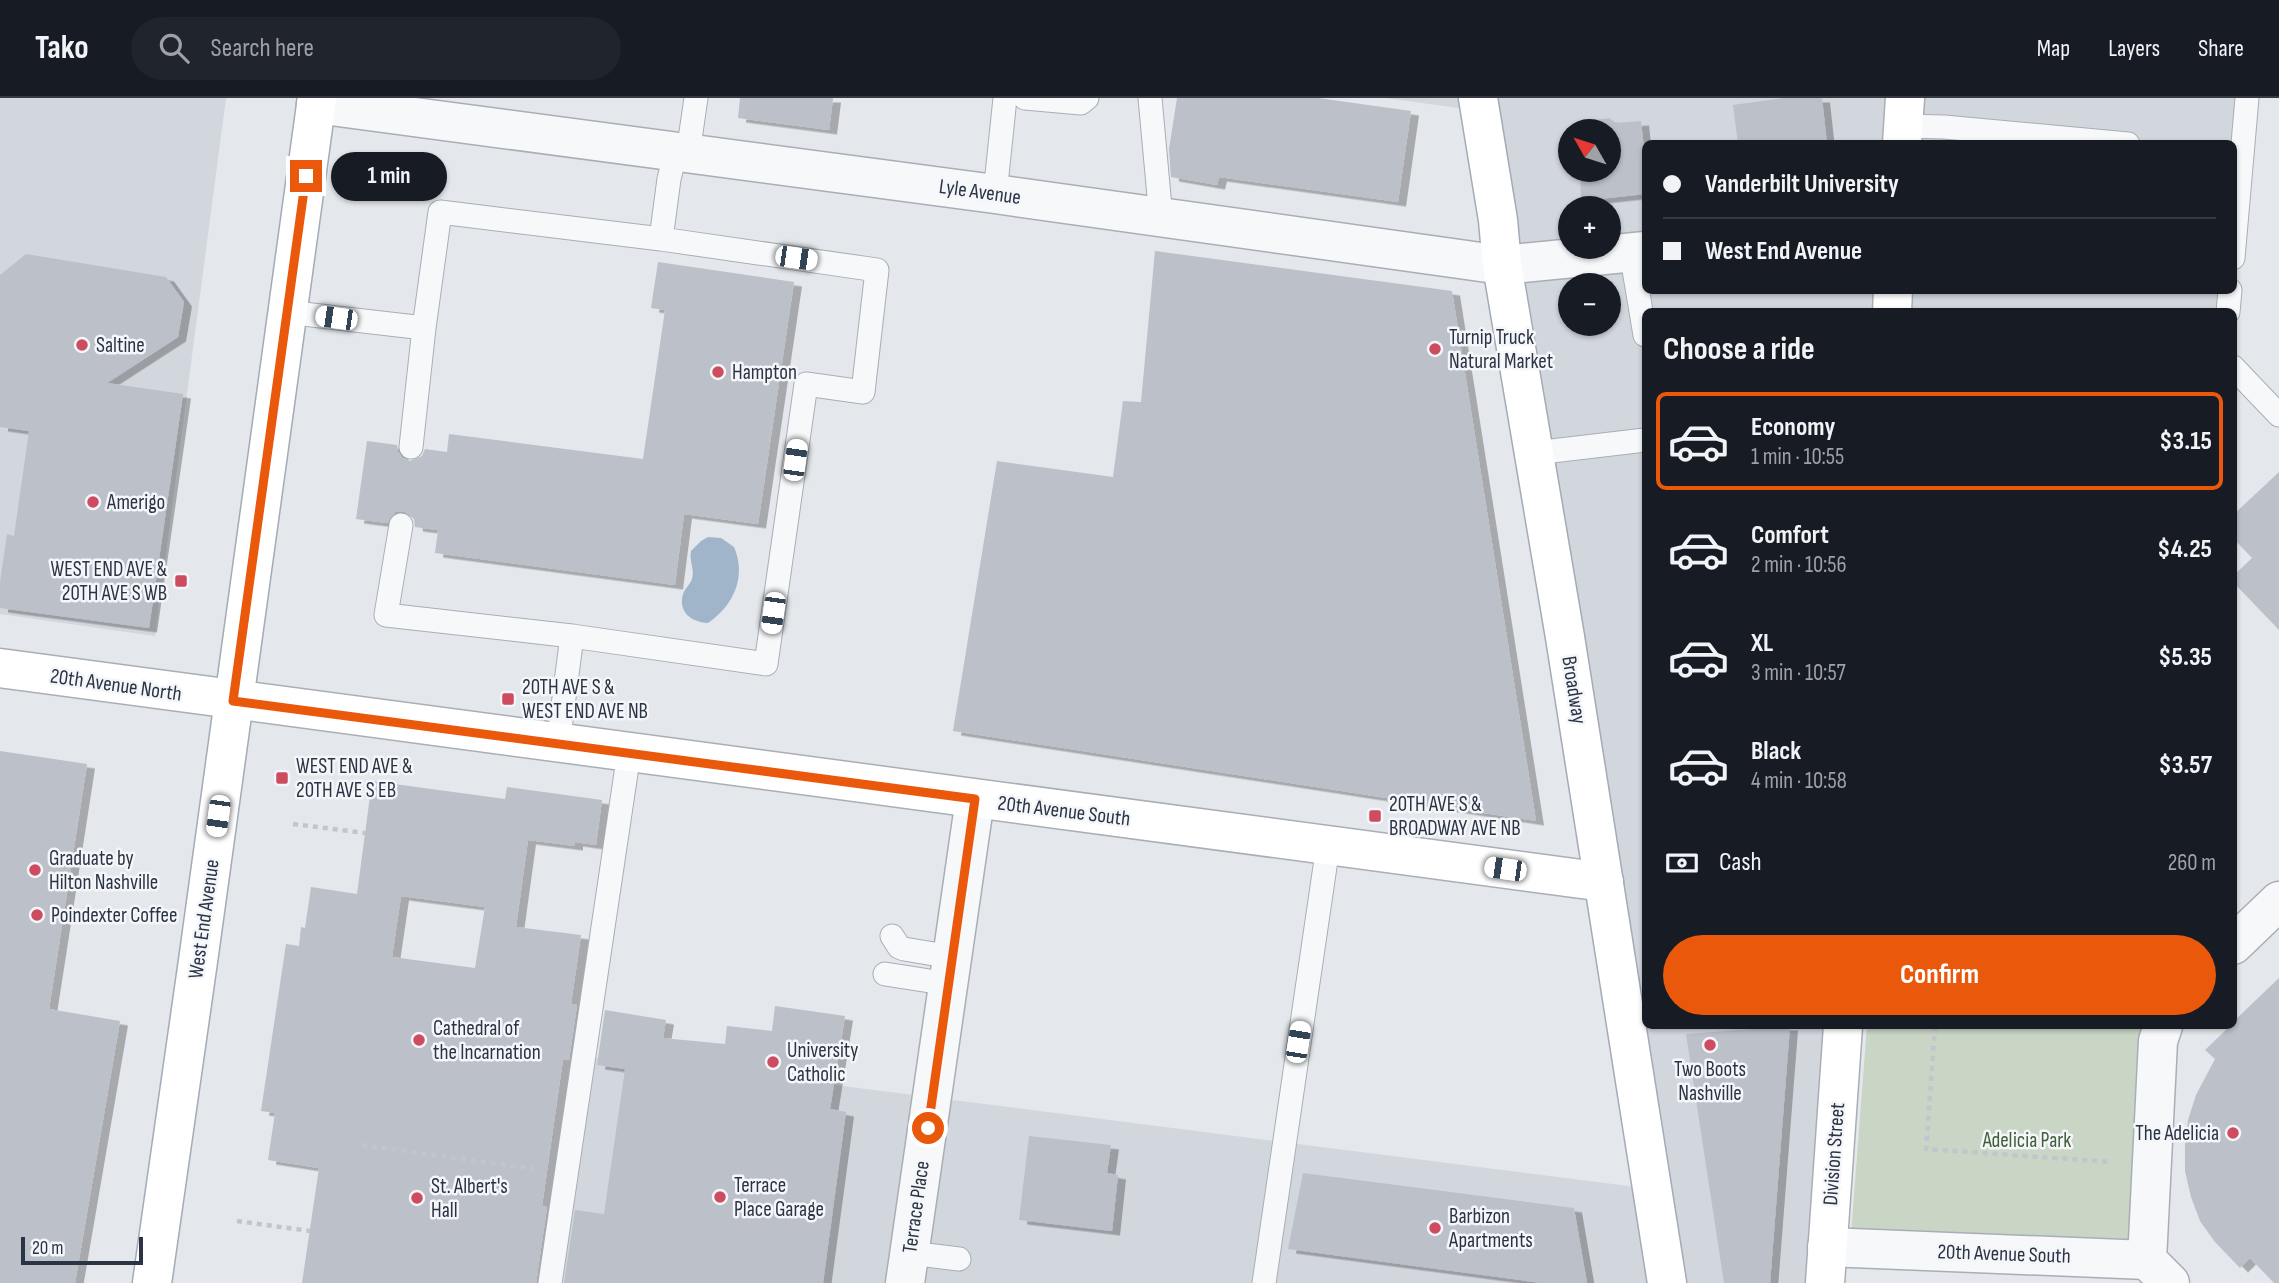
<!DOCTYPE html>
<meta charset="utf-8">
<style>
body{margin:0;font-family:"Sofia Sans Condensed",sans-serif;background:#20242c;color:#f1f3f6;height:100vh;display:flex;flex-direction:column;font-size:26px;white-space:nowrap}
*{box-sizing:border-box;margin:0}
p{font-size:23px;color:#9ea1a6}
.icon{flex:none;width:38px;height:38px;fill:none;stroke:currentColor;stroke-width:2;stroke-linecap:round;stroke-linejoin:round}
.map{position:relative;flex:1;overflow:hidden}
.panel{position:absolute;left:1642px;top:210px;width:595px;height:721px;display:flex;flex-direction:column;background:#171b24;border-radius:10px;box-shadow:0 2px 5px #0004}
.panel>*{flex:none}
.hud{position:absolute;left:1642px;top:42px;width:595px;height:154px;border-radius:10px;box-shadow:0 2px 5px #0004;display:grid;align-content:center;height:154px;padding:0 21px;background:#171b24}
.needle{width:46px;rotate:309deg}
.fabs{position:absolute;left:1558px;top:21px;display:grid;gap:14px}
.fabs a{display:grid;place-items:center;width:63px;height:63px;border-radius:50%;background:#171b24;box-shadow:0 2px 5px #0004;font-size:35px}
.scale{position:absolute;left:21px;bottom:18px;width:122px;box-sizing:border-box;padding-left:7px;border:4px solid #2b3444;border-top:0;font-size:19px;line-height:24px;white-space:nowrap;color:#2b3444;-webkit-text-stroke:5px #f4f6f9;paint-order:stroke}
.end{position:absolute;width:32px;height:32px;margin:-16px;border:9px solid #ea580c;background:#fff;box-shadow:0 0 0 4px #fff}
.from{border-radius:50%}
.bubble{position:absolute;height:49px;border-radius:24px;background:#171b24;box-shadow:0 2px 5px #0004;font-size:23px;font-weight:700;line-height:49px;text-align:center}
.car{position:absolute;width:21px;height:42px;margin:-21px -10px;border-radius:9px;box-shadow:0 0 5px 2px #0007;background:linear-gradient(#fff 24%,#345 0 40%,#fff 0 76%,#345 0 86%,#fff 0)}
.hud b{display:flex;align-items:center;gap:24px;height:66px;font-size:26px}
.hud b+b{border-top:2px solid #363941}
.hud i{width:18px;height:18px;background:#f1f3f6}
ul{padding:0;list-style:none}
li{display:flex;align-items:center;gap:21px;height:98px;margin:0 14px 10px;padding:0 7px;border:4px solid transparent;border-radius:10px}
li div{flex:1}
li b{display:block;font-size:26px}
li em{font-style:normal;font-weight:700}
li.selected{border-color:#ea580c}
li>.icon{width:63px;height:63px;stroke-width:1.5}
h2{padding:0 21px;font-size:32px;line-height:84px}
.pay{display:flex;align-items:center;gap:18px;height:77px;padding:0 21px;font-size:26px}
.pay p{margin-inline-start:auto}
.action{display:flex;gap:14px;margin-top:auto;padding:14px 21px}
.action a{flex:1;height:80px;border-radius:42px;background:#ea580c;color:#fff;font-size:28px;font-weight:700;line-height:80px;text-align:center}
header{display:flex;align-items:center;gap:42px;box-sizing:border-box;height:98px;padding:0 35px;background:#171b24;border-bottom:2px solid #363941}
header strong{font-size:33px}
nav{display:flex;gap:38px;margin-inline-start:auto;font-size:24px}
.search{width:490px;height:63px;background:#20242c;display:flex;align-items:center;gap:18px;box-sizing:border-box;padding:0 24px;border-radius:38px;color:#9ea1a6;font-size:26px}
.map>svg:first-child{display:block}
</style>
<header>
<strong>Tako</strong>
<div class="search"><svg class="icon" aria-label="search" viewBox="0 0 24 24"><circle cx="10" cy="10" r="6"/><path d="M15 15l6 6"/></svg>Search here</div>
<nav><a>Map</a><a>Layers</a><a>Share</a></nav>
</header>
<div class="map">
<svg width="2279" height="1185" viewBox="0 0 2279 1185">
<defs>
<filter id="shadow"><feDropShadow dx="8" dy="4.5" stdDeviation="0" flood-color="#0004"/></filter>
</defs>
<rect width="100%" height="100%" fill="#e4e7eb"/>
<path fill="#d2d6dd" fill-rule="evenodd" d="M0,0H226L155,538L0,516Z
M1386,0H2247L2233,46H1645V192L2230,193L2228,214H1645V928H1843L1825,1185H550L583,958L803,983L1652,1091L1480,13ZM1570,33H1608V72H1570ZM1570,110H1608V149H1570ZM1570,187H1608V226H1570Z"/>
<path fill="#c9d5c5" d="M1867,928H2160L2147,1162L1850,1150Z"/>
<path fill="#a0b5ca" d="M708,439L721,440L734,449C747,479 733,508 708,525C691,524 678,514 683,496C685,490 690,487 692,481C695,472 689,463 691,453L701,443Z"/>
<path fill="#bbc0c9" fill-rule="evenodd" filter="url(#shadow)" d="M740,0H833L829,32L738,20Z
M1177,0H1318L1411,13L1398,104L1219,79L1217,87L1171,79L1169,51Z
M1784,0H1822L1827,46H1738L1733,7Z
M1609,20L1616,25L1641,23L1645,60V96L1581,103L1580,72H1608V33H1580V31L1589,23Z
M1155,153L1452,193L1536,723L953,633L997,363L1113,379L1123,303L1141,304Z
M26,156L166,179L184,204L178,239L107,285L183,296L149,530L0,510V484L7,436L14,438L29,333L0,329V177Z
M658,164L794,184L758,426L684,416L675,487L435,455L438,432L415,429L414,421L404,413L395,414L387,425L356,421L367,343L397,347L398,354L402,360L410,363L422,358L425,351L447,354L449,336L643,361L665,212L651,210Z
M2279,374V532L2233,484V478L2252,460L2233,440V417Z
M0,653L87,666L49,911L120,923L75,1185H0Z
M372,683L505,701L507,689L602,702L596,747L575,744V748L528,742L516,829L581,837L571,906L577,907L569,962L563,961L542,1108L547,1109L536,1185H302L319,1070L268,1062L275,1015L261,1013L286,846L299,848L301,829L305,830L311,789L357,796ZM401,798L485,809L475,870L392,859Z
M2279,880V1185H2274L2250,1160L2240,1170L2215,1144L2200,1123L2191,1099L2185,1073V1047L2188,1022L2196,997L2215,961L2205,952L2230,928H2233V924Z
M775,908L845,918L830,1011L846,1014L823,1185H564L575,1112L604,1116L625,971L597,967L605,912L666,922L663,940L725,946L727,928L772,933Z
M1751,928H1790L1770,1185H1724L1686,936L1752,931Z
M1029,1038L1111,1047L1107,1075L1118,1077L1112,1133L1019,1122Z
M1303,1075L1574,1110L1587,1185H1542L1288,1151Z"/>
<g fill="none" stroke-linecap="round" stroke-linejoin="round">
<defs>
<path id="lane" d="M1025,0L1081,5L1087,0
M1150,0L1161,120
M1903,28L1944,29L2128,46
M688,55L696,0
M995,96L1005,0
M1631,154L1645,237
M2233,160L2247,0
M286,214L424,230L440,114L661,141L669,81L676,53
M2228,214L2230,192
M2233,269L2279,317
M411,349L424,230
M1535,355L1645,342
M401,427L386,517L572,538L558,646
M572,538L766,566L806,286L863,294L877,172L661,141
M892,838L899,849L904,851L952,859
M885,876L949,886
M910,1155L959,1161
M550,1185L629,655
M1264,1185L1328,748"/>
<path id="street" d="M316,6L995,96L1502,167L1645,153
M2233,847L2279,803
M1827,1149L2147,1162L2170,1185
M2147,1162L2158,943L2163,928
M905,1185L975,701"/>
<path id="secondary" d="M1902,46L1905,0
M1892,214L1893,192
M0,570L1604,784
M1825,1185L1843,928"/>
<path id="primary" d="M1478,0L1498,122L1502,167L1565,539L1667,1185
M152,1185L199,856L317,0"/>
</defs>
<use href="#lane" stroke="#a9aeb6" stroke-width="25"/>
<use href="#street" stroke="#a9aeb6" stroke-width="41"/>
<use href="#secondary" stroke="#a9aeb6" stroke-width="41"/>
<use href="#primary" stroke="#a3abb7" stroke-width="41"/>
<path stroke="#c2c5cb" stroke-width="4.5" stroke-dasharray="5 5" stroke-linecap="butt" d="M293,726L365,735
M1935,928L1926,1051L2112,1064
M362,1047L534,1071
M237,1123L310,1133"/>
<use href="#lane" stroke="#f7f8fa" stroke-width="23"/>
<use href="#street" stroke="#f7f8fa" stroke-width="38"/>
<use href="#secondary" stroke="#fff" stroke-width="38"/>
<use href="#primary" stroke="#fff" stroke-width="38"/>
</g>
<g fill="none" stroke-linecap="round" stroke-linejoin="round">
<path stroke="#ea580c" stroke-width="9" d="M306,78L233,603L975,701L928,1030"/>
</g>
<g fill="#cd4c60" stroke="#f4f6f9" stroke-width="2.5">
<circle cx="82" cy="247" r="7"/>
<circle cx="1435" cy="251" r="7"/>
<circle cx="718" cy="274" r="7"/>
<circle cx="93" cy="404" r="7"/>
<rect x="174" y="476" width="14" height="14" rx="3.5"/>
<rect x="501" y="594" width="14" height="14" rx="3.5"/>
<rect x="275" y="673" width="14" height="14" rx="3.5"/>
<rect x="1368" y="711" width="14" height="14" rx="3.5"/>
<circle cx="35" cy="772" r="7"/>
<circle cx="37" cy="817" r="7"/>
<circle cx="419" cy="942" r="7"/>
<circle cx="1710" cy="947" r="7"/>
<circle cx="773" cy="964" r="7"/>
<circle cx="2233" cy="1035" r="7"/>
<circle cx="720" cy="1099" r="7"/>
<circle cx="417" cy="1100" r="7"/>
<circle cx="1435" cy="1130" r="7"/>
</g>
<g text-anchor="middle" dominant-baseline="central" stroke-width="5" stroke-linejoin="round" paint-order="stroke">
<g font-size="21" fill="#2b3444" stroke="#f4f6f9">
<text transform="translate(980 94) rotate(8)">Lyle Avenue</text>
<text transform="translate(116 587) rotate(8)">20th Avenue North</text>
<text transform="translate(1574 592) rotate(81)">Broadway</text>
<text transform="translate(1064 713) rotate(7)">20th Avenue South</text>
<text transform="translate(204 821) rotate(-82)">West End Avenue</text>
<text transform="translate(1834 1056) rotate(-86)">Division Street</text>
<text transform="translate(916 1109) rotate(-82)">Terrace Place</text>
<text transform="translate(2004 1156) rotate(2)">20th Avenue South</text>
</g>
<g font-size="21" fill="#2b3444" stroke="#f4f6f9" text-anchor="start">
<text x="1449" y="239">Turnip Truck<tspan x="1449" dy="24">Natural Market</tspan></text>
<text x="96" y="247">Saltine</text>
<text x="732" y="274">Hampton</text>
<text x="107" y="404">Amerigo</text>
<text x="167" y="471" text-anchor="end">WEST END AVE &amp;<tspan x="167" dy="24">20TH AVE S WB</tspan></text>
<text x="522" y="589">20TH AVE S &amp;<tspan x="522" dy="24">WEST END AVE NB</tspan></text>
<text x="296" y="668">WEST END AVE &amp;<tspan x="296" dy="24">20TH AVE S EB</tspan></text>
<text x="1389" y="706">20TH AVE S &amp;<tspan x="1389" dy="24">BROADWAY AVE NB</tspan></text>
<text x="49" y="760">Graduate by<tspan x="49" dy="24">Hilton Nashville</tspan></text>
<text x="51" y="817">Poindexter Coffee</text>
<text x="433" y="930">Cathedral of<tspan x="433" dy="24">the Incarnation</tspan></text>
<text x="787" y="952">University<tspan x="787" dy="24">Catholic</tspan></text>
<text x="1710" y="971" text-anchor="middle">Two Boots<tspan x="1710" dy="24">Nashville</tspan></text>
<text x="2219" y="1035" text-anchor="end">The Adelicia</text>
<text x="734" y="1087">Terrace<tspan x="734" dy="24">Place Garage</tspan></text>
<text x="431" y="1088">St. Albert's<tspan x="431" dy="24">Hall</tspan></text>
<text x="1449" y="1118">Barbizon<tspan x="1449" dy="24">Apartments</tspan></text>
</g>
<g font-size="21" fill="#405f39" stroke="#f4f6f9">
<text x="2027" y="1042">Adelicia Park</text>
</g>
</g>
</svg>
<div class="fabs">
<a><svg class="needle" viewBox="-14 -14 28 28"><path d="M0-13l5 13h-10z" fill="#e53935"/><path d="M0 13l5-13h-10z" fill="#9ea1a6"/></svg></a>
<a>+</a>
<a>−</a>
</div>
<div class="scale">20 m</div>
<i class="end from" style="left:928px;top:1030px"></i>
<i class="end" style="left:306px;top:78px"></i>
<div class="bubble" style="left:331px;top:54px;width:116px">1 min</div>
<i class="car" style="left:796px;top:160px;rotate:98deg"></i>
<i class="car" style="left:336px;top:220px;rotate:278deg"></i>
<i class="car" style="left:795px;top:362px;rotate:8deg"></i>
<i class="car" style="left:773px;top:515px;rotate:188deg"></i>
<i class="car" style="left:218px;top:718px;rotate:188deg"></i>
<i class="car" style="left:1505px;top:771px;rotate:278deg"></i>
<i class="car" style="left:1298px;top:944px;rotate:9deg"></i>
<div class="hud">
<b><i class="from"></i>Vanderbilt University</b>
<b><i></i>West End Avenue</b>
</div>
<section class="panel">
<h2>Choose a ride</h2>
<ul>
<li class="selected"><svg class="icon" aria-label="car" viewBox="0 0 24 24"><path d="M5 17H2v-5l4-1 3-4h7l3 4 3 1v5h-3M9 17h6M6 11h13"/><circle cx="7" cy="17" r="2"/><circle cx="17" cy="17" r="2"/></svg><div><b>Economy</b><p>1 min · 10:55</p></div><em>$3.15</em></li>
<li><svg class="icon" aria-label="car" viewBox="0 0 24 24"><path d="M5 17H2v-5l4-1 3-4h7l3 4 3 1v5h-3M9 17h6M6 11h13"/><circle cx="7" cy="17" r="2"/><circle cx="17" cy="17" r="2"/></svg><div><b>Comfort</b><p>2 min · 10:56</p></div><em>$4.25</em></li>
<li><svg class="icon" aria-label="car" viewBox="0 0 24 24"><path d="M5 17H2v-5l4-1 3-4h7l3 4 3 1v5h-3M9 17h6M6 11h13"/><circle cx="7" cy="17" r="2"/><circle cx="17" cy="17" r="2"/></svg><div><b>XL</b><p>3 min · 10:57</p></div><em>$5.35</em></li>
<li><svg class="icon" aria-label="car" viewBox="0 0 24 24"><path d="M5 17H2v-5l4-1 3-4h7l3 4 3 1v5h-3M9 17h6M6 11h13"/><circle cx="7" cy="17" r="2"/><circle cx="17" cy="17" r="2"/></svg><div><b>Black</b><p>4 min · 10:58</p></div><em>$3.57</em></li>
</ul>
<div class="pay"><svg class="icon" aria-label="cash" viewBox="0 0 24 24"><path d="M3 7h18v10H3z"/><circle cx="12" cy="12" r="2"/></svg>Cash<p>260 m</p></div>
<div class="action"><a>Confirm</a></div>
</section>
</div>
